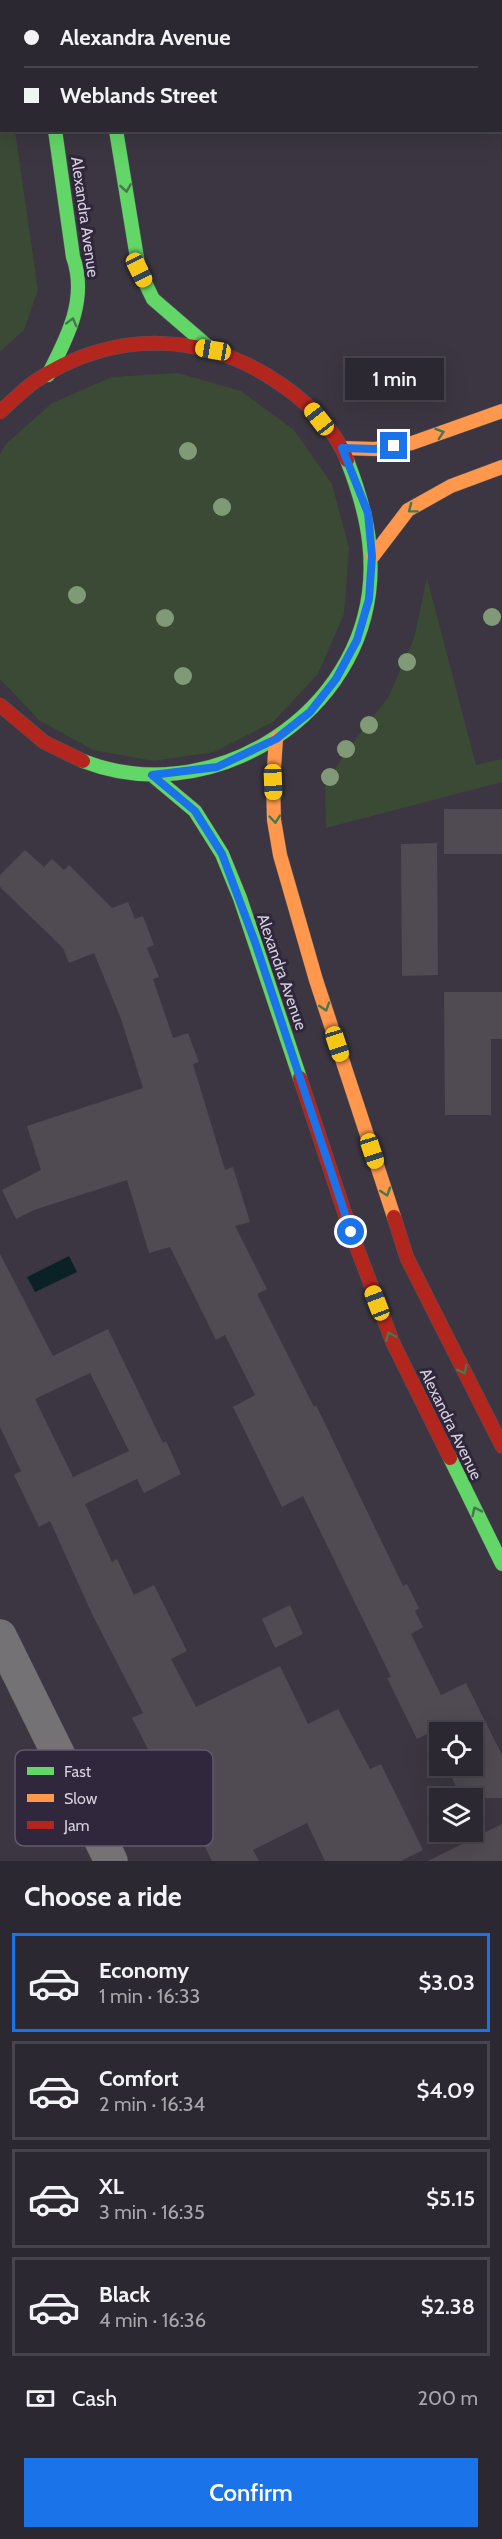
<!DOCTYPE html>
<meta charset="utf-8">
<style>
body{margin:0;font-family:Cabin,sans-serif;background:#343039;color:#f1f3f6;height:100vh;display:flex;flex-direction:column;font-size:22px;white-space:nowrap}
*{box-sizing:border-box;margin:0}
p{font-size:20px;color:#a6a6ab}
.icon{flex:none;width:33px;height:33px;fill:none;stroke:currentColor;stroke-width:2;stroke-linecap:round;stroke-linejoin:round}
.map{position:relative;height:1861px;overflow:hidden}
.panel{display:flex;flex-direction:column;background:#2c2831;flex:1}
.panel>*{flex:none}
.banner{position:absolute;left:0px;top:0px;width:502px;height:132px;box-shadow:0 6px 24px #0002,0 0 0 2px #48444d;display:grid;align-content:center;height:132px;padding:0 24px;background:#2c2831}
.fabs{position:absolute;left:429px;top:1722px;display:grid;gap:12px}
.fabs a{display:grid;place-items:center;width:54px;height:54px;border-radius:0px;background:#2c2831;box-shadow:0 6px 24px #0002,0 0 0 2px #48444d;font-size:30px}
.end{position:absolute;width:27px;height:27px;margin:-14px;border:8px solid #1a73e8;background:#fff;box-shadow:0 0 0 3px #fff}
.from{border-radius:50%}
.bubble{position:absolute;height:42px;border-radius:0px;background:#2c2831;box-shadow:0 6px 24px #0002,0 0 0 2px #48444d;font-size:20px;font-weight:600;line-height:42px;text-align:center}
.car{position:absolute;width:18px;height:36px;margin:-18px -9px;border-radius:8px;box-shadow:0 0 4px 2px #0007;background:linear-gradient(#f5c518 24%,#345 0 40%,#f5c518 0 76%,#345 0 86%,#f5c518 0)}
.banner b{display:flex;align-items:center;gap:21px;height:57px;font-size:22px}
.banner b+b{border-top:2px solid #48444d}
.banner i{width:15px;height:15px;background:#f1f3f6}
ul{padding:0;list-style:none}
li{display:flex;align-items:center;gap:18px;height:99px;margin:0 12px 9px;padding:0 12px;border:3px solid #48444d;border-radius:0px}
li div{flex:1}
li b{display:block;font-size:22px}
li em{font-style:normal;font-weight:600}
li.on{border-color:#1a73e8}
li>.icon{width:54px;height:54px;stroke-width:1.5}
h2{padding:0 24px;font-size:27px;line-height:72px}
.pay{display:flex;align-items:center;gap:15px;height:66px;padding:0 24px;font-size:22px}
.pay p{margin-inline-start:auto}
.action{display:flex;gap:12px;margin-top:auto;padding:12px 24px}
.action a{flex:1;height:69px;border-radius:0px;background:#1a73e8;color:#fff;font-size:24px;font-weight:600;line-height:69px;text-align:center}
.map>svg:first-child{display:block}
</style>
<div class="map">
<svg width="502" height="1861" viewBox="0 0 502 1861">
<rect width="100%" height="100%" fill="#3b3641"/>
<path fill="#3a4a35" d="M0,31L2,130L15,131L38,290L24,330L0,352Z
M178,373L241,391L294,430L332,484L349,548L344,614L318,674L273,722L214,752L153,761L93,750L39,720L0,679V454L6,444L52,403L112,377Z
M427,578L476,765L502,759V782L326,828L325,786L343,756L389,696L414,638Z"/>
<path fill="#0a2226" d="M69,1256L77,1272L35,1292L27,1277Z"/>
<path fill="#504a53" fill-rule="evenodd" d="M444,809H502V854H444Z
M437,843L438,975L402,976L401,844Z
M25,850L44,867L52,859L64,870L69,865L112,908L128,902L135,919L143,916L154,945L147,948L159,977L153,979L173,1038L188,1033L199,1062L193,1064L225,1170L233,1167L250,1222L235,1226L267,1289L257,1294L314,1407L316,1405L403,1586L407,1584L419,1608L415,1611L423,1627L411,1634L441,1695L466,1683L502,1755V1798H462L446,1766H472V1732H440V1753L429,1733L417,1739L387,1678L391,1677L303,1496L282,1507L233,1407L255,1395L225,1335L216,1340L170,1247L149,1253L127,1180L34,1210L16,1219L2,1190L41,1170L27,1126L143,1088L121,1019L94,953L69,963L63,948L0,887V875Z
M444,992H502V1039H491V1115H445Z
M0,1254L53,1356L108,1329L163,1443L166,1441L181,1474L144,1493L137,1479L85,1504L112,1562L117,1559L134,1595L154,1585L187,1651L171,1659L196,1707L280,1666L308,1724L338,1709L370,1769L381,1764L423,1850L401,1861H325L307,1823L253,1850L259,1861H212L157,1750L150,1753L132,1718L143,1713L93,1616L50,1521L39,1527L14,1475L21,1471L0,1427ZM90,1373L129,1451L73,1477L35,1399Z
M290,1605L303,1634L275,1648L262,1619Z
M502,1824V1861H428Z"/>
<g fill="none" stroke-linecap="round" stroke-linejoin="round">
<defs>
<path id="street" d="M252,2L256,0
M0,1636L111,1861"/>
<path id="fast" d="M116,130L139,270L153,299L211,349
M48,375C67,338 88,299 73,257L55,130
M83,761C205,809 352,723 369,593C375,546 364,504 347,460
M152,775L195,811L222,854L240,898L300,1078
M450,1458L502,1564"/>
<path id="slow" d="M35,0V2
M342,448L375,449L412,443L502,411
M373,556L408,510L451,486L502,467
M276,739L273,782L274,820L280,855L316,980L394,1217"/>
<path id="jam" d="M96,0V2
M0,412C11,402 22,391 34,382C113,329 205,331 282,385C309,404 335,429 347,460
M0,705L44,742L83,761
M300,1078L351,1232L393,1343L450,1458
M394,1217L407,1258L502,1446"/>
</defs>
<use href="#street" stroke="#57525c" stroke-width="34"/>
<use href="#fast" stroke="#57525c" stroke-width="15"/>
<use href="#slow" stroke="#57525c" stroke-width="15"/>
<use href="#jam" stroke="#57525c" stroke-width="15"/>
<use href="#street" stroke="#757276" stroke-width="33"/>
<use href="#fast" stroke="#63d668" stroke-width="14"/>
<use href="#slow" stroke="#ff974d" stroke-width="14"/>
<use href="#jam" stroke="#b3261e" stroke-width="14"/>
</g>
<g fill="#809a77">
<circle cx="188" cy="451" r="9"/>
<circle cx="222" cy="507" r="9"/>
<circle cx="77" cy="595" r="9"/>
<circle cx="492" cy="617" r="9"/>
<circle cx="165" cy="618" r="9"/>
<circle cx="407" cy="662" r="9"/>
<circle cx="183" cy="676" r="9"/>
<circle cx="369" cy="725" r="9"/>
<circle cx="346" cy="749" r="9"/>
<circle cx="330" cy="777" r="9"/>
</g>
<defs><path id="oneway-chevron" d="M-2-3.5L2.5 0L-2 3.5" fill="none" stroke-width="1.6" stroke-linecap="round" stroke-linejoin="round" transform="scale(1.5)"/></defs>
<g stroke="#477650">
<use href="#oneway-chevron" transform="translate(126 188) rotate(81)"/>
<use href="#oneway-chevron" transform="translate(72 322) rotate(-75)"/>
<use href="#oneway-chevron" transform="translate(440 433) rotate(-18)"/>
<use href="#oneway-chevron" transform="translate(412 509) rotate(143)"/>
<use href="#oneway-chevron" transform="translate(275 819) rotate(85)"/>
<use href="#oneway-chevron" transform="translate(325 1007) rotate(72)"/>
<use href="#oneway-chevron" transform="translate(386 1192) rotate(72)"/>
<use href="#oneway-chevron" transform="translate(390 1336) rotate(-112)"/>
<use href="#oneway-chevron" transform="translate(463 1370) rotate(63)"/>
<use href="#oneway-chevron" transform="translate(476 1511) rotate(-116)"/>
</g>
<g fill="none" stroke-linecap="round" stroke-linejoin="round">
<path stroke="#1a73e8" stroke-width="8" d="M351,1232L255,942L222,854L195,811L152,775L217,767L276,739L310,712L336,679L357,640L369,599L372,556L368,513L342,448L375,449L394,446"/>
</g>
<g text-anchor="middle" dominant-baseline="central" stroke-width="6" stroke-linejoin="round" paint-order="stroke">
<g font-size="16" fill="#d4cfdd" stroke="#30273c">
<text transform="translate(85 217) rotate(82)">Alexandra Avenue</text>
<text transform="translate(282 972) rotate(71)">Alexandra Avenue</text>
<text transform="translate(451 1424) rotate(64)">Alexandra Avenue</text>
</g>
</g>
<rect x="15" y="1750" width="198" height="96" rx="9" fill="#30273c" stroke="#61596c" stroke-width="1.5"/>
<rect x="27" y="1767" width="27" height="8" fill="#63d668"/>
<rect x="27" y="1794" width="27" height="8" fill="#ff974d"/>
<rect x="27" y="1821" width="27" height="8" fill="#b3261e"/>
<g font-size="16" fill="#d4cfdd">
<text x="64" y="1777">Fast</text>
<text x="64" y="1804">Slow</text>
<text x="64" y="1831">Jam</text>
</g>
</svg>
<div class="fabs">
<a><svg class="icon" aria-label="locate" viewBox="0 0 24 24"><circle cx="12" cy="12" r="6"/><path d="M12 2v4M12 18v4M2 12h4M18 12h4"/></svg></a>
<a><svg class="icon" aria-label="layers" viewBox="0 0 24 24"><path d="M12 4l9 5-9 5-9-5zM3 14l9 5 9-5"/></svg></a>
</div>
<i class="end from" style="left:351px;top:1232px"></i>
<i class="end" style="left:394px;top:446px"></i>
<div class="bubble" style="left:345px;top:358px;width:99px">1 min</div>
<i class="car" style="left:139px;top:270px;rotate:154deg"></i>
<i class="car" style="left:213px;top:350px;rotate:280deg"></i>
<i class="car" style="left:319px;top:419px;rotate:322deg"></i>
<i class="car" style="left:273px;top:782px;rotate:178deg"></i>
<i class="car" style="left:337px;top:1044px;rotate:162deg"></i>
<i class="car" style="left:372px;top:1151px;rotate:162deg"></i>
<i class="car" style="left:377px;top:1303px;rotate:339deg"></i>
<div class="banner">
<b><i class="from"></i>Alexandra Avenue</b>
<b><i></i>Weblands Street</b>
</div>
</div>
<section class="panel">
<h2>Choose a ride</h2>
<ul>
<li class="on"><svg class="icon" aria-label="car" viewBox="0 0 24 24"><path d="M5 17H2v-5l4-1 3-4h7l3 4 3 1v5h-3M9 17h6M6 11h13"/><circle cx="7" cy="17" r="2"/><circle cx="17" cy="17" r="2"/></svg><div><b>Economy</b><p>1 min · 16:33</p></div><em>$3.03</em></li>
<li><svg class="icon" aria-label="car" viewBox="0 0 24 24"><path d="M5 17H2v-5l4-1 3-4h7l3 4 3 1v5h-3M9 17h6M6 11h13"/><circle cx="7" cy="17" r="2"/><circle cx="17" cy="17" r="2"/></svg><div><b>Comfort</b><p>2 min · 16:34</p></div><em>$4.09</em></li>
<li><svg class="icon" aria-label="car" viewBox="0 0 24 24"><path d="M5 17H2v-5l4-1 3-4h7l3 4 3 1v5h-3M9 17h6M6 11h13"/><circle cx="7" cy="17" r="2"/><circle cx="17" cy="17" r="2"/></svg><div><b>XL</b><p>3 min · 16:35</p></div><em>$5.15</em></li>
<li><svg class="icon" aria-label="car" viewBox="0 0 24 24"><path d="M5 17H2v-5l4-1 3-4h7l3 4 3 1v5h-3M9 17h6M6 11h13"/><circle cx="7" cy="17" r="2"/><circle cx="17" cy="17" r="2"/></svg><div><b>Black</b><p>4 min · 16:36</p></div><em>$2.38</em></li>
</ul>
<div class="pay"><svg class="icon" aria-label="cash" viewBox="0 0 24 24"><path d="M3 7h18v10H3z"/><circle cx="12" cy="12" r="2"/></svg>Cash<p>200 m</p></div>
<div class="action"><a>Confirm</a></div>
</section>
